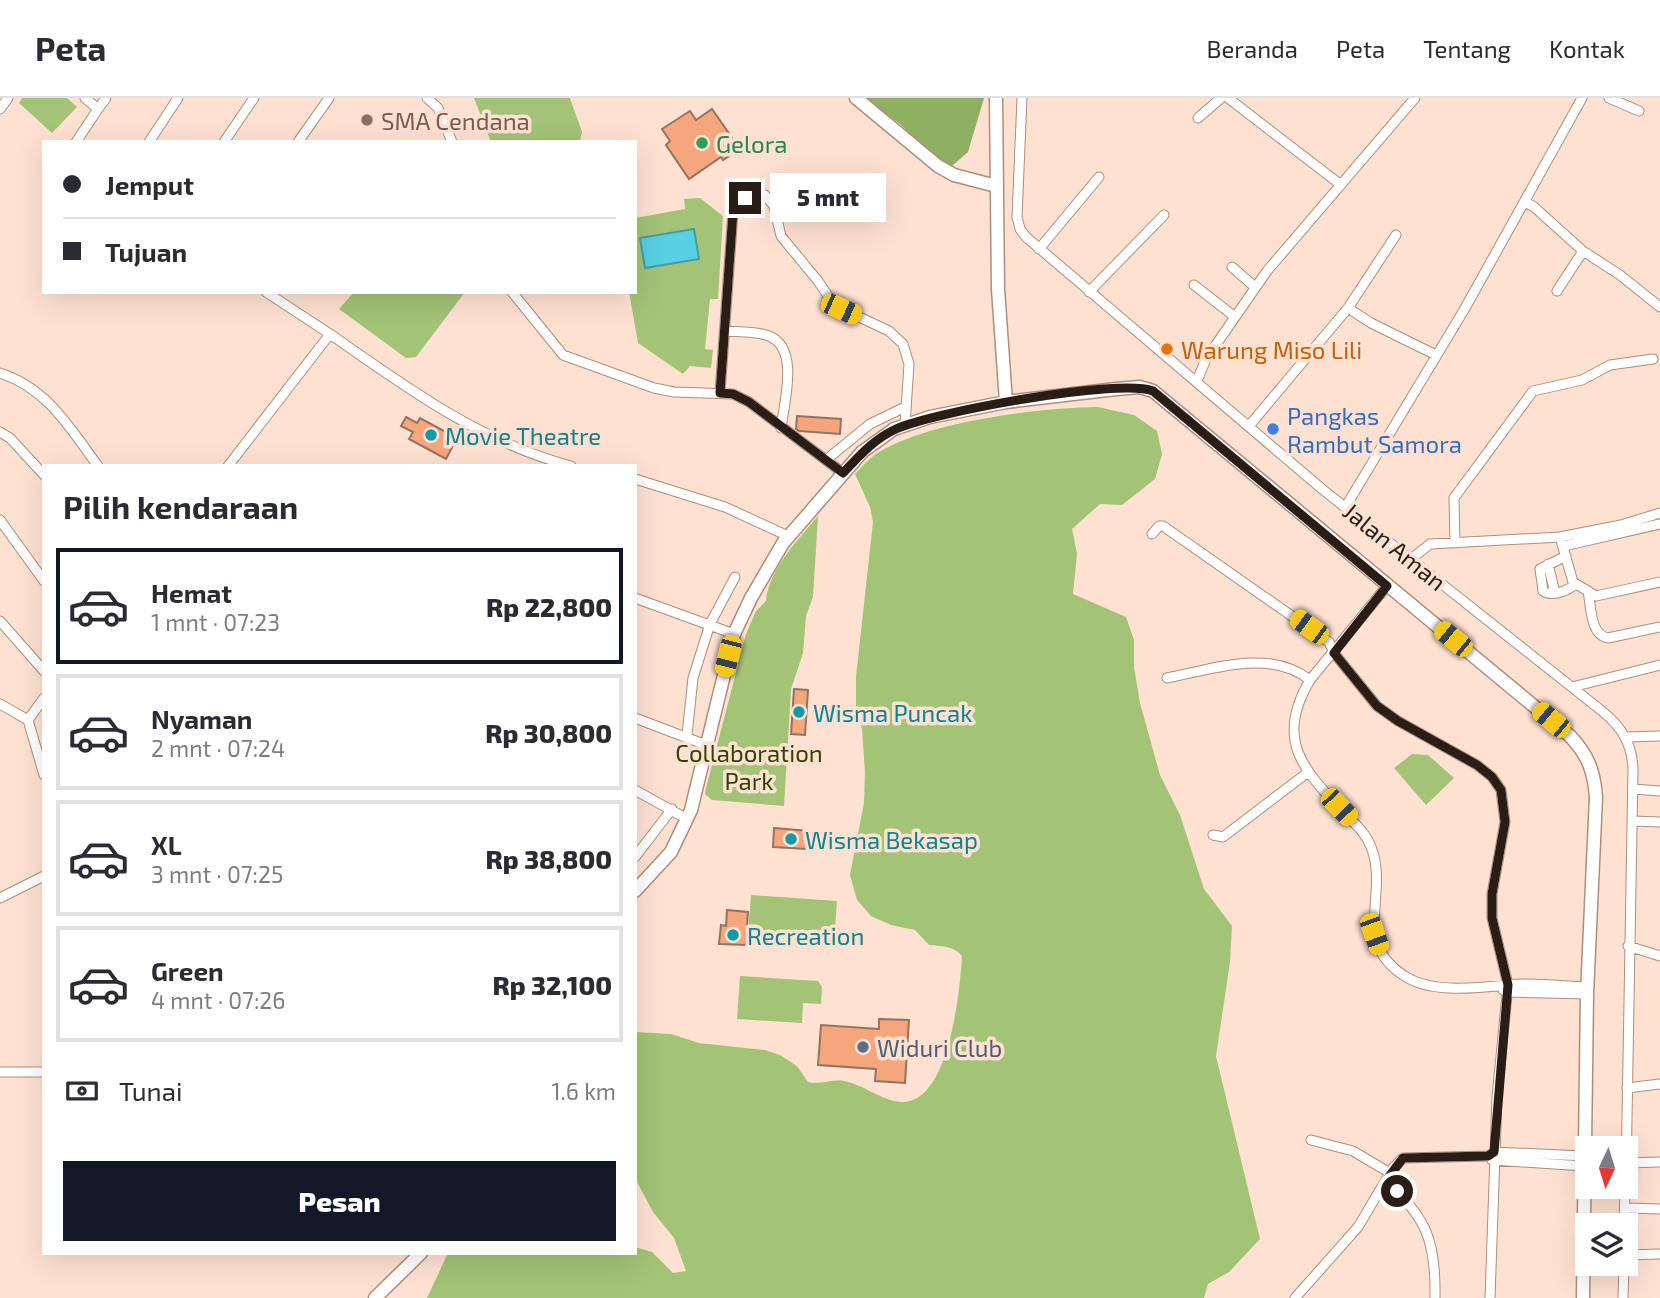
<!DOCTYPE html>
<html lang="id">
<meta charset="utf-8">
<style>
body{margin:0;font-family:"Exo 2",sans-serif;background:#f2f2f3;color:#2b2b33;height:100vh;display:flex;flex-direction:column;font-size:26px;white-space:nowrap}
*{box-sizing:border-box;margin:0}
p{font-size:23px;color:#7c7c81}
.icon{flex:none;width:38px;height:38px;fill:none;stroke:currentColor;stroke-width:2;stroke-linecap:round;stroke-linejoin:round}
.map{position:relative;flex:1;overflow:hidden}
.sheet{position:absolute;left:42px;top:366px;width:595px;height:791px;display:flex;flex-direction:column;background:#fff;border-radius:0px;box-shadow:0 7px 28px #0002}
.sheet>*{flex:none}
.banner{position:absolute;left:42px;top:42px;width:595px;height:154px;border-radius:0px;box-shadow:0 7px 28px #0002;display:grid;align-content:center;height:154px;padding:0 21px;background:#fff}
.needle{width:46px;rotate:184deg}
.fabs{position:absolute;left:1575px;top:1038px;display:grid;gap:14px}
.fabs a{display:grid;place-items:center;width:63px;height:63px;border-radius:0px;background:#fff;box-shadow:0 7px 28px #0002;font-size:35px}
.end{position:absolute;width:32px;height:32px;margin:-16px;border:9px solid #2a1d16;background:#fff;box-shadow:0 0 0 4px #fff}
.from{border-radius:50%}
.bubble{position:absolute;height:49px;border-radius:0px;background:#fff;box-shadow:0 7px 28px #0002;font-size:23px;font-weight:800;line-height:49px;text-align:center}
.car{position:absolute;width:21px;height:42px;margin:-21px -10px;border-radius:9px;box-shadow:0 0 5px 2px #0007;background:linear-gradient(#f5c518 24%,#345 0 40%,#f5c518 0 76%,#345 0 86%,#f5c518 0)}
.banner b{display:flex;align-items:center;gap:24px;height:66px;font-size:26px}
.banner b+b{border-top:2px solid #e1e1e2}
.banner i{width:18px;height:18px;background:#2b2b33}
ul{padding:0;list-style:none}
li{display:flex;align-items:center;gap:21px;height:116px;margin:0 14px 10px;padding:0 7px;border:4px solid #e1e1e2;border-radius:0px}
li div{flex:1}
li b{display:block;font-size:26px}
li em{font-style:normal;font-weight:800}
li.active{border-color:#111827}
li>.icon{width:63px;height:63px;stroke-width:1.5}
h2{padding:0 21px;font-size:32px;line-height:84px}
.pay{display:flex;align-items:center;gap:18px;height:77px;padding:0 21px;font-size:26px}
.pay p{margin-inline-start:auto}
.button{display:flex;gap:14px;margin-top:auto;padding:14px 21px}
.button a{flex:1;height:80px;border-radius:0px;background:#111827;color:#fff;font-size:28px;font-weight:800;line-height:80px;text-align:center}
header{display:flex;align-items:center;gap:42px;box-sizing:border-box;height:98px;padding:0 35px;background:#fff;border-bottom:2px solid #e1e1e2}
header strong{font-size:33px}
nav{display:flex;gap:38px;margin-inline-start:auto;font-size:24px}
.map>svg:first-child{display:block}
</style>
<header>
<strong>Peta</strong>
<nav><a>Beranda</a><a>Peta</a><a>Tentang</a><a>Kontak</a></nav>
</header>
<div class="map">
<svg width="1660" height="1200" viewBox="0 0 1660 1200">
<rect width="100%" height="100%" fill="#fee1d1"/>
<path fill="#a3c377" d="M22,0H67L77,9L52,35L19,5Z
M474,0H570L582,34L580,43L491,44Z
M700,100L723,118L718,201H710L705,251L713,252L711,270L690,268L683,276L638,245L629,194H635V120L685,111L684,101Z
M354,194H465L416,259L406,260L339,211Z
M1098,309L1134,317L1157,333L1162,356L1155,381L1122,407L1100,406L1072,431L1077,456L1073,496L1126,519L1134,542V569L1140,605L1160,677L1180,717L1204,791L1232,828L1230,864L1216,958L1260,1141L1229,1174L1208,1186L1204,1200H427L448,1155H635V1149L652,1154L673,1175L686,1173L674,1140L653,1114L635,1080V934L671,936L699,945L765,952L780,957L797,968L808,984C821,987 830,981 844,983C865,986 888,1009 910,1003C950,992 960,893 962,858C955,848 941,848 929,847L915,832L891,827L871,818L857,802L850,777L864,705L865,674L862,631L856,608V579L873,424L870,409L855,376C862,369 870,359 879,354C931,323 1037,310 1098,309Z
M818,418L813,499L806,518L803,555L791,591L784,708L712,702L705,696L706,690L746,536L756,513L766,503C769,471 798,442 818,418Z
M1412,656L1428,657L1454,680L1426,707L1394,670Z
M751,797L837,803L834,844L748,838Z
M740,878L818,883L822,889L821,906L803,905L802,925L737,921Z"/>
<path fill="#8faf61" d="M864,0H984L968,54L952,68L934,60L900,26Z"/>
<path fill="#57d0e3" stroke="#4a9aa6" stroke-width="2" d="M694,131L699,161L645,170L640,140Z"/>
<path fill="#f6a67d" stroke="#937362" stroke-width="2" d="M712,11L740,51L723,62L721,59L689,81L666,47L670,43L662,31L690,13L696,22Z
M797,318L841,321L840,336L799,333L796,331Z
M406,319L417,325L420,320L457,340L446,361L409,341L413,334L401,328Z
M794,591L808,592L805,637L791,636Z
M774,730L809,733L807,751L773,749Z
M727,812L748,814L746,847L719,846L721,827L726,828Z
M879,921L909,922L905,985L875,983L876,971L818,967L821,927L879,931Z"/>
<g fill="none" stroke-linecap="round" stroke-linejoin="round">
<defs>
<path id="street" d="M427,0L438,10L452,44
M1022,0L1017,119L1020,131L1026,139L1322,391L1602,613C1622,629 1632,646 1633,671L1626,1079
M1228,0L1341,87
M1609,0L1639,13
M0,11L8,0
M98,11L106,0
M1198,20L1221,0
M76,44L98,11L85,0
M149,44L178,0
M224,44L254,0
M298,44L329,0
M1526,105L1533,108L1583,153L1620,177L1660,209
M1039,151L1099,79
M1232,169L1255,189
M1194,187L1235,219
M1557,193L1583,153
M512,194L563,257L654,290L674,294L733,296L749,304L843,375
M1089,194L1164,117
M1348,210L1371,225L1436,257
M725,233C738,234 756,233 769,238C800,250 784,305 781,330
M330,236C406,289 480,344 571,368
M0,275C47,290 70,330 98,368
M1197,283L1206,261L1267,173L1415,0
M720,295L733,114C739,100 750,96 765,97L774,108L781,138L818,183L834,207L889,233L903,246L909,266L905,327
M1249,328L1348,210L1396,137
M0,334L10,340L44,377
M826,362L870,326L905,309
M228,368L330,236L266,194
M635,381L725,409L788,438
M1346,408L1464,212L1582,0
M0,422L44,483
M1152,436L1159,428H1163L1329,544L1334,555L1377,608L1398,623L1477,667L1492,679L1501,692L1505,724L1492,796V820L1508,887L1497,999L1490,1200
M1560,439L1573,484L1596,498L1660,484
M1455,445L1454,400L1533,293L1582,282L1610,267L1653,261
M1564,448L1660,426
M1566,458L1540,471L1543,493C1553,499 1566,493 1575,487
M1411,461L1430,446L1560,439L1621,427L1660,415
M1548,466L1555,495
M1387,488L1310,582C1274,643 1304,672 1345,716C1355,726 1366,735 1371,749C1390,796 1349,846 1408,880C1434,895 1478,890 1507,887C1533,884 1562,888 1587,889
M1588,493C1591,508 1590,537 1608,540L1660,529
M635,500L734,536
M0,523L44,573
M1167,580C1214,571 1269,550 1310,582
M1572,589L1660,567
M44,600L28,622L44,677
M0,606L28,622
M635,620L706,647
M687,637L693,580L710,526L735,479
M1626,639L1660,638
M1633,691L1660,693
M635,692L687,721
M1632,723L1660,724
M1213,737L1223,739L1307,675
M635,759L672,711
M0,800L44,778
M1628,848L1660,858
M1503,892L1507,894L1587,896
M0,974H44
M1627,990L1660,986
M1311,1042L1353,1053L1390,1075
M1492,1062L1584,1068
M1626,1065L1660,1064
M1385,1084C1428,1118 1436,1147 1435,1200
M1625,1110L1660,1111
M1624,1127L1625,1088
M1626,1157L1660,1156
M1295,1200L1358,1129L1393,1070L1403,1060L1488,1058L1494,1054L1584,1058
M1623,1200L1624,1166"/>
<path id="secondary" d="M856,0L938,68L954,77L996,88
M996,0L998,191L1006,304
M635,793L671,754L691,712L734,536L751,500L783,445L862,354L894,331L930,319L1006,304L1116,291L1140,289L1153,293L1570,638C1588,657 1594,673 1596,699L1587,896L1583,1200
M375,1200L421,1155"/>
</defs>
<use href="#street" stroke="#af8d7b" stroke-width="11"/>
<use href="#secondary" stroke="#af8d7b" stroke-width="15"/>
<use href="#street" stroke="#fff" stroke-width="9"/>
<use href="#secondary" stroke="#fff" stroke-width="12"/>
</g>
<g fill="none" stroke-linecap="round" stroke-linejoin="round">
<path stroke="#2a1d16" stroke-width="9" d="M745,100L739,103L733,114L720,295L733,296L749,304L843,375C859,358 874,341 896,331C933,314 1119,280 1153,293L1387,488L1334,555L1377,608L1398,623L1477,667L1492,679L1501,692L1505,724L1492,796V820L1508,887L1494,1054L1488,1058L1403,1060L1385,1084L1397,1093"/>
</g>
<circle fill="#8d6e63" stroke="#fee1d1" stroke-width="2.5" cx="367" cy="22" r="7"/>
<circle fill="#2e9e5b" stroke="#fee1d1" stroke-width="2.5" cx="702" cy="45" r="7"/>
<circle fill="#e8710a" stroke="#fee1d1" stroke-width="2.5" cx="1167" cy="251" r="7"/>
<circle fill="#3f7fe0" stroke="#fee1d1" stroke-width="2.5" cx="1273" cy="331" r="7"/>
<g fill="#0f9aa8" stroke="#fee1d1" stroke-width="2.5">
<circle cx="431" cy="337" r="7"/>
<circle cx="799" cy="614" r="7"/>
<circle cx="791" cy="741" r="7"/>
<circle cx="733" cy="837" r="7"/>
</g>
<circle fill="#5c6f8a" stroke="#fee1d1" stroke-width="2.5" cx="863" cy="949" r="7"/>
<g text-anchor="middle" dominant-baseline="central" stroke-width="7" stroke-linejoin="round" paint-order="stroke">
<g font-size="24" fill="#785e54" stroke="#fee1d1" text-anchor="start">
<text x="381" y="22">SMA Cendana</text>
</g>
<g font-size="24" fill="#27864d" stroke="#fee1d1" text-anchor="start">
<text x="716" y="45">Gelora</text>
</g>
<g font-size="24" fill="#c56008" stroke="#fee1d1" text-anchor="start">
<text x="1181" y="251">Warung Miso Lili</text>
</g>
<g font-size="24" fill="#366cbe" stroke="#fee1d1" text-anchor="start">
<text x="1287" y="317">Pangkas<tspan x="1287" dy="28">Rambut Samora</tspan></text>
</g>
<g font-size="24" fill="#0d838f" stroke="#fee1d1" text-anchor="start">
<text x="445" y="337">Movie Theatre</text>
<text x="813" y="614">Wisma Puncak</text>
<text x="805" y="741">Wisma Bekasap</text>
<text x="747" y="837">Recreation</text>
</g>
<g font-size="24" fill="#2a1d16" stroke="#fee1d1">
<text transform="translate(1395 448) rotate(39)">Jalan Aman</text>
</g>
<g font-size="24" fill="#2f4208" stroke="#fee1d1">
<text x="749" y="654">Collaboration<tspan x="749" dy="28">Park</tspan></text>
</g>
<g font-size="24" fill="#4e5e75" stroke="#fee1d1" text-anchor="start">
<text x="877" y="949">Widuri Club</text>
</g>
</g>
</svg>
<div class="fabs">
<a><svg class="needle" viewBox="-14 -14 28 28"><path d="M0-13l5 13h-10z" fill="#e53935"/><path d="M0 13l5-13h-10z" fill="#7c7c81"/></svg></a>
<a><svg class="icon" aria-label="layers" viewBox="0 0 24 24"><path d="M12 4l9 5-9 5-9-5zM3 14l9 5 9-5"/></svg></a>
</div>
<i class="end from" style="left:1397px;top:1093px"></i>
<i class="end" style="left:745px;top:100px"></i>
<div class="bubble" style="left:770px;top:75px;width:116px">5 mnt</div>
<i class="car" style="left:841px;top:211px;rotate:114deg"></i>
<i class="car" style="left:1309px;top:529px;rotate:306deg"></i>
<i class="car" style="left:1453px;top:541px;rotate:309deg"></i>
<i class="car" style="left:728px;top:558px;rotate:194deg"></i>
<i class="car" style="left:1551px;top:622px;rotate:310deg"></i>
<i class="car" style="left:1339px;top:709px;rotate:136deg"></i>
<i class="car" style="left:1374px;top:836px;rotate:160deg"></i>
<div class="banner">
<b><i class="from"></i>Jemput</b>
<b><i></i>Tujuan</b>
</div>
<section class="sheet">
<h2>Pilih kendaraan</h2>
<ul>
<li class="active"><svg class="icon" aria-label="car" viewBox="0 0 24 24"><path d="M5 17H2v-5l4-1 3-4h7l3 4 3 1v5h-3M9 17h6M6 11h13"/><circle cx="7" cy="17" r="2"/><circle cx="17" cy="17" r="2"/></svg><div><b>Hemat</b><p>1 mnt · 07:23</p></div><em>Rp 22,800</em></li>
<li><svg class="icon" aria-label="car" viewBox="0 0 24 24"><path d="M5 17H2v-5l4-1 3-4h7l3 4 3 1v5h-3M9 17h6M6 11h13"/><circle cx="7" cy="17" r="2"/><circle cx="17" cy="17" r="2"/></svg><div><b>Nyaman</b><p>2 mnt · 07:24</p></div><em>Rp 30,800</em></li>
<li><svg class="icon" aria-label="car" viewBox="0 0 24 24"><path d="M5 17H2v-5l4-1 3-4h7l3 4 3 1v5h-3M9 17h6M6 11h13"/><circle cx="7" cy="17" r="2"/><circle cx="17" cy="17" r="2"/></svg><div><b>XL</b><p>3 mnt · 07:25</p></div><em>Rp 38,800</em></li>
<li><svg class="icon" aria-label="car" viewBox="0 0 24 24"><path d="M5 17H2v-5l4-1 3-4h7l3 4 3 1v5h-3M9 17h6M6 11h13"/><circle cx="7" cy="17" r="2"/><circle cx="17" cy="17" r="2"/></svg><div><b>Green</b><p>4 mnt · 07:26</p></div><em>Rp 32,100</em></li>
</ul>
<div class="pay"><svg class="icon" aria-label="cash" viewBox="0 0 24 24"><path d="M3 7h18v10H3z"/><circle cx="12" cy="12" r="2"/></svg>Tunai<p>1.6 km</p></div>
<div class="button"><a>Pesan</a></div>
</section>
</div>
